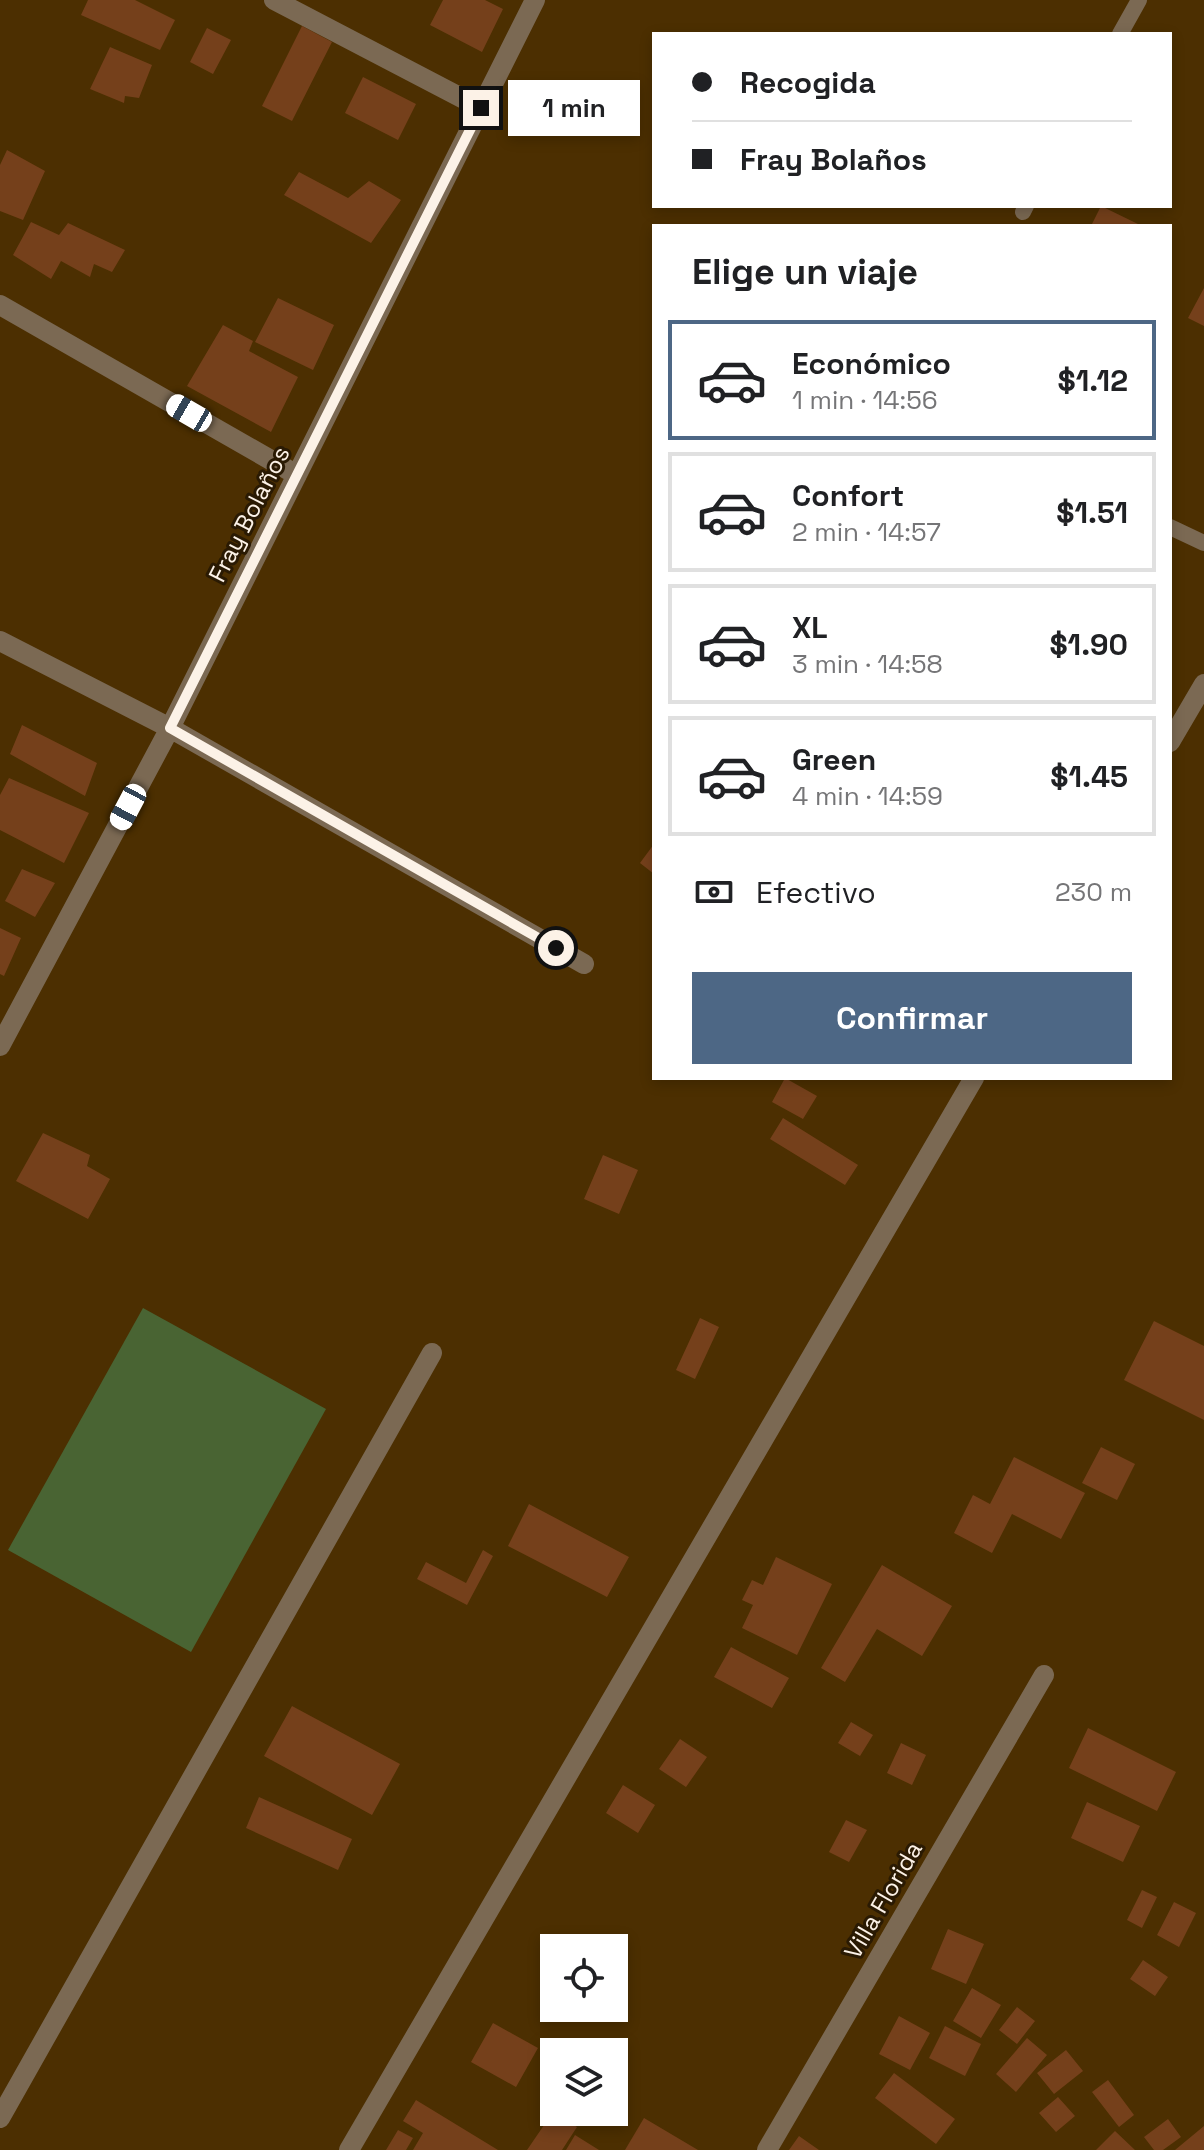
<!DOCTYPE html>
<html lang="es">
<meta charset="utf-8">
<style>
body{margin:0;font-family:"Space Grotesk",sans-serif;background:#f2f2f2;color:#202124;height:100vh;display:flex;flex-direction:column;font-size:30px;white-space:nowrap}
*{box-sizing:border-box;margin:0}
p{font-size:26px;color:#757577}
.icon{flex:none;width:44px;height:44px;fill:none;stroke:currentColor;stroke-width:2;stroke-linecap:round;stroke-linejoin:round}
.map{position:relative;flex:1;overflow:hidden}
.details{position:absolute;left:652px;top:224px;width:520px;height:856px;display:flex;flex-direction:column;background:#fff;border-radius:0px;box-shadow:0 4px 12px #0003}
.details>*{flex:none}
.top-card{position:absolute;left:652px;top:32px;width:520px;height:176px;border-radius:0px;box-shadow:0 4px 12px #0003;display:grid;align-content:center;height:176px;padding:0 40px;background:#fff}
.buttons{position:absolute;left:540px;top:1934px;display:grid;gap:16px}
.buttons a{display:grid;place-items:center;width:88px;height:88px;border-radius:0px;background:#fff;box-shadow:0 4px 12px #0003;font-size:40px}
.end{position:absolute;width:36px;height:36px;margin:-18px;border:10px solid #fcf2e7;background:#111;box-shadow:0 0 0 4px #111}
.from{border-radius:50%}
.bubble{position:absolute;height:56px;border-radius:0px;background:#fff;box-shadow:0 4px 12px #0003;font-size:26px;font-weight:600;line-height:56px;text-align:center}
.car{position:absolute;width:24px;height:48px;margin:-24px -12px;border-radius:10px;box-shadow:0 0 6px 2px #0007;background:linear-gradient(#fff 24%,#345 0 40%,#fff 0 76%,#345 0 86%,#fff 0)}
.top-card b{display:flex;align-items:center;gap:28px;height:76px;font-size:30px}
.top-card b+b{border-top:2px solid #e0e0e0}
.top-card i{width:20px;height:20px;background:#202124}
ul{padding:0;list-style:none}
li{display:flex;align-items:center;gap:24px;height:120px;margin:0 16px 12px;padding:0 24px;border:4px solid #e0e0e0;border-radius:0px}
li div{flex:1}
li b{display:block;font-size:30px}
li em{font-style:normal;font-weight:600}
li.active{border-color:#4d6785}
li>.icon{width:72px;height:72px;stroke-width:1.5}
h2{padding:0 40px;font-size:36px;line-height:96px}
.pay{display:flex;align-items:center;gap:20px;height:88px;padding:0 40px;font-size:30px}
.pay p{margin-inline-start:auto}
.cta{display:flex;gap:16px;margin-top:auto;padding:16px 40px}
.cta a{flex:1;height:92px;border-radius:0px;background:#4d6785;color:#fff;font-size:32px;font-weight:600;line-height:92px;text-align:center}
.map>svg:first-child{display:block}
</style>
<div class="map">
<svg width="1204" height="2150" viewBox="0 0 1204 2150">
<rect width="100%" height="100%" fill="#4c2f01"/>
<path fill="#496433" d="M143,1308L326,1409L191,1652L8,1550Z"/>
<path fill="#75401b" d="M88,0H135L175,20L160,50L81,15Z
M443,0H485L503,9L482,52L430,25Z
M302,26L332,42L292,121L262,106Z
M207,28L231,40L213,74L190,62Z
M110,47L152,65L139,98L125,96L124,103L90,89Z
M363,77L416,104L398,140L345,113Z
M7,150L45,171L23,220L0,211V165Z
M299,172L348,198L369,181L401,200L371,243L284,195Z
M1101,206L1138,224L1137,226H1091Z
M31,222L59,235L68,223L125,250L112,272L94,264L90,277L61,261L51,279L13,255Z
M1204,288V326L1188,318Z
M278,298L334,325L313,370L255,342Z
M223,325L253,341L249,351L298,377L271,432L187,386Z
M22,725L97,763L85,796L10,754Z
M9,778L89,813L64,863L0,830V795Z
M654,844V874L640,863Z
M22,869L55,883L35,917L5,901Z
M0,928L21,938L4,976L0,974Z
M785,1078L817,1096L803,1119L772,1102Z
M783,1118L858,1165L845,1185L770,1139Z
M43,1133L90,1155L87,1166L110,1179L88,1219L16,1181Z
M603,1155L638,1170L619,1214L584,1199Z
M700,1318L719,1327L695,1379L676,1370Z
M1154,1321L1204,1346V1420L1124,1380Z
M1101,1447L1135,1464L1117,1500L1082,1483Z
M1014,1457L1085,1493L1061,1539L1012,1514L992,1553L954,1533L973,1495L990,1504Z
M529,1504L629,1557L607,1597L508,1546Z
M483,1550L493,1556L467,1605L417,1579L426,1562L466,1583Z
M776,1557L832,1584L797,1655L742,1628L753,1605L742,1600L752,1580L763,1585Z
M882,1565L952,1606L922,1656L877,1629L845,1682L821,1668Z
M731,1647L789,1678L772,1708L714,1677Z
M292,1706L400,1764L372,1815L264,1756Z
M851,1722L873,1735L860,1756L838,1743Z
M1088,1728L1176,1772L1157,1811L1069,1768Z
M680,1739L707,1757L686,1787L659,1769Z
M901,1743L926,1755L912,1785L887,1773Z
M623,1785L655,1805L638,1833L606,1813Z
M259,1797L352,1839L338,1870L246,1828Z
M1087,1802L1140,1826L1123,1862L1071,1838Z
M846,1820L867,1830L849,1862L829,1852Z
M1142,1890L1157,1897L1142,1928L1127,1920Z
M1174,1902L1196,1913L1179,1947L1157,1935Z
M948,1929L984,1944L966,1984L931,1969Z
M1143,1960L1168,1977L1155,1996L1130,1979Z
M972,1988L1001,2005L981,2038L953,2021Z
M1017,2007L1035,2021L1017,2044L999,2030Z
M899,2016L930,2033L910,2070L879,2054Z
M493,2023L538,2048L516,2087L471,2062Z
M945,2026L981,2044L965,2076L929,2058Z
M1027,2038L1047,2055L1016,2092L996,2074Z
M1066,2050L1083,2071L1054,2094L1037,2073Z
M894,2073L955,2119L936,2144L875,2098Z
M1108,2080L1134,2115L1119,2127L1092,2092Z
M1058,2097L1075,2116L1056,2132L1039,2113Z
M416,2100L498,2150H413L423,2133L403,2121Z
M553,2112L577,2127L562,2150H527Z
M644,2118L698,2150H625Z
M1168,2119L1181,2137L1163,2150H1154L1144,2137Z
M1204,2126V2150H1175Z
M398,2130L413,2138L406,2150H386Z
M1115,2131L1135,2150H1096Z
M575,2135L599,2150H566Z
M799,2136L819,2150H789Z"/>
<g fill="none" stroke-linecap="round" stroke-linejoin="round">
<path stroke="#7b6953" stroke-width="16" d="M1120,34L1139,0
M1023,212L1026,206
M1170,527L1204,543"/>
<path stroke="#7b6953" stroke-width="20" d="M274,0L481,108
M0,305L297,475
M0,641L170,728L584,964
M1170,742L1204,684
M0,1046L170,728L535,0
M0,2118L432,1353
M349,2150L974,1078
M767,2150L1044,1675"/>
</g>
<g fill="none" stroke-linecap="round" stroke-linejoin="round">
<path stroke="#fcf2e7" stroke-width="10" d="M481,108L170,728L556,948"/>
</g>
<g text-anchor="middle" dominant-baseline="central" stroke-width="6" stroke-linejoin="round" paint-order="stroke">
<g font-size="24" fill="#fcf2e7" stroke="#2a1a03">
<text transform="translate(249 514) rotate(-63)">Fray Bolaños</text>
<text transform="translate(883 1900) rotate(-60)">Villa Florida</text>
</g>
</g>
</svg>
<div class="buttons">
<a><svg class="icon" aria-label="locate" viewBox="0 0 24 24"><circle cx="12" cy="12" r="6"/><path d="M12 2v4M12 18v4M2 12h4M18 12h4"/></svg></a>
<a><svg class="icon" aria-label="layers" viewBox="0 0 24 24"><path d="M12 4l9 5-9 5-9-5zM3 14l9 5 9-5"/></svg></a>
</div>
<i class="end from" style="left:556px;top:948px"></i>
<i class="end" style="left:481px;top:108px"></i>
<div class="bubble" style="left:508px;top:80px;width:132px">1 min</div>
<i class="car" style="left:189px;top:413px;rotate:300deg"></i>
<i class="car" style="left:128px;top:807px;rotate:208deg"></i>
<div class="top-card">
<b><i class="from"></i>Recogida</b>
<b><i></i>Fray Bolaños</b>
</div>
<section class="details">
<h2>Elige un viaje</h2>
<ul>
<li class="active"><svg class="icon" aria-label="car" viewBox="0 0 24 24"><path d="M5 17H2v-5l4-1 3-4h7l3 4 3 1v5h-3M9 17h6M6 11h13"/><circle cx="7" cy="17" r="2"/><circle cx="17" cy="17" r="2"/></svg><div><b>Económico</b><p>1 min · 14:56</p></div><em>$1.12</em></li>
<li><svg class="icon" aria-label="car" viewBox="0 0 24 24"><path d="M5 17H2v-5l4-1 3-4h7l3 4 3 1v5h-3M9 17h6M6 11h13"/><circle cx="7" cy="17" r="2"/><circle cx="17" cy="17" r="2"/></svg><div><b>Confort</b><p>2 min · 14:57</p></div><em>$1.51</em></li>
<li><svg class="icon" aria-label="car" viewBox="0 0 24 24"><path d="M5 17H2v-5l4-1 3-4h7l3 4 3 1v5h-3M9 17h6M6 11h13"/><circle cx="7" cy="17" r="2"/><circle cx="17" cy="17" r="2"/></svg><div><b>XL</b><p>3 min · 14:58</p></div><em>$1.90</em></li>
<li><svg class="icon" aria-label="car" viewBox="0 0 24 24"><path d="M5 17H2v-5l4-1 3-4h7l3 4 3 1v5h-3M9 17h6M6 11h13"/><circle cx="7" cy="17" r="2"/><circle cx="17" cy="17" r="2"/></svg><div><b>Green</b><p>4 min · 14:59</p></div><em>$1.45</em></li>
</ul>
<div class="pay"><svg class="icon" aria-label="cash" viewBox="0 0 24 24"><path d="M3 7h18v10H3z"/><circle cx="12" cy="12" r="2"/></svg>Efectivo<p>230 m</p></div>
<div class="cta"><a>Confirmar</a></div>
</section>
</div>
